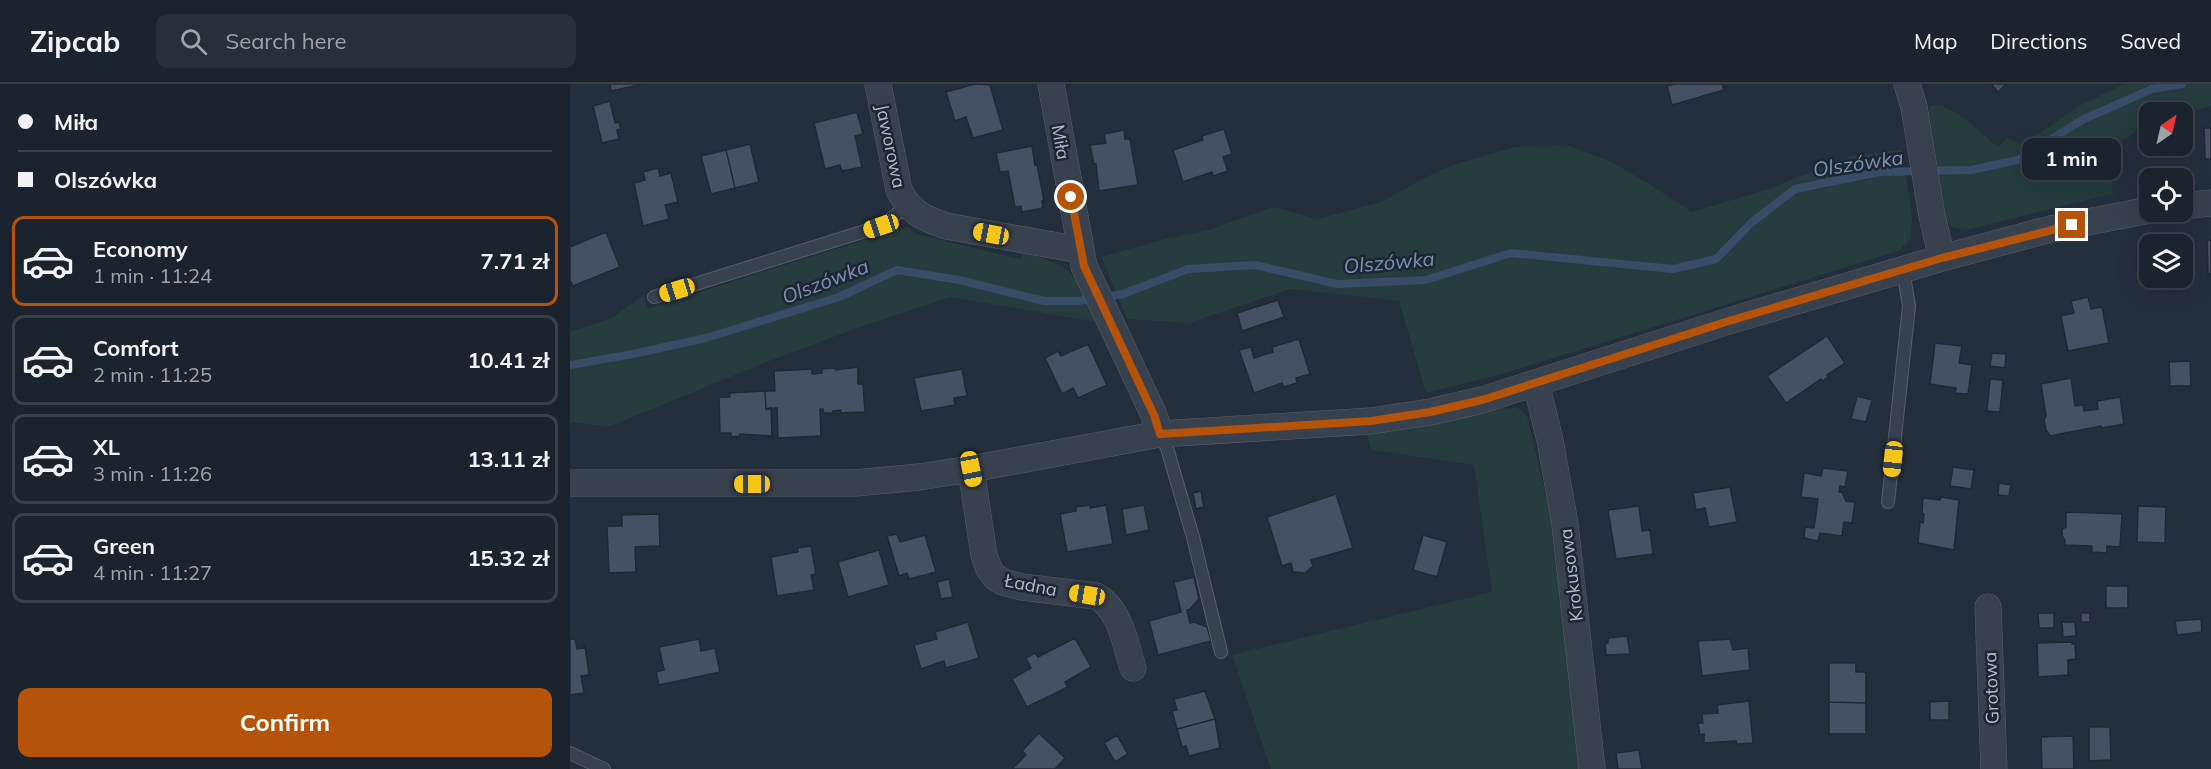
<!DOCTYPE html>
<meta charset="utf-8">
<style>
body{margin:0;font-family:Mulish,sans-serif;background:#282f3a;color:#f1f3f6;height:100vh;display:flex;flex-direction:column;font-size:22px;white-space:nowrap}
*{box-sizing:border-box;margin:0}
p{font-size:20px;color:#a0a4aa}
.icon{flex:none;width:33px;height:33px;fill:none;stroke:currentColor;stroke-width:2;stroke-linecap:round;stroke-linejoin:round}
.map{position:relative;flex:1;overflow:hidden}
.sheet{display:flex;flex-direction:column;background:#1b232e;width:570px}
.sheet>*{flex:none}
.top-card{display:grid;align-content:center;height:132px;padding:0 18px;background:#1b232e}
.needle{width:39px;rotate:34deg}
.buttons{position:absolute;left:1569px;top:18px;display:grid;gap:12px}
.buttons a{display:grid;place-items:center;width:54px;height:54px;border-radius:12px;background:#1b232e;box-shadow:0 6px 24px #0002,0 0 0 2px #39404a;font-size:30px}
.end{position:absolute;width:27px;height:27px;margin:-14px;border:8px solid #b45309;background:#fff;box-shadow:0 0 0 3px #fff}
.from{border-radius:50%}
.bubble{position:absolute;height:42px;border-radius:12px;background:#1b232e;box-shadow:0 6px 24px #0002,0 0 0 2px #39404a;font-size:20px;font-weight:700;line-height:42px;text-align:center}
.car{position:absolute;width:18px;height:36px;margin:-18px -9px;border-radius:8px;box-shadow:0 0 4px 2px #0007;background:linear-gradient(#f5c518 24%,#345 0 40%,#f5c518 0 76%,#345 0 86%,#f5c518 0)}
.top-card b{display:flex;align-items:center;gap:21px;height:57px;font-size:22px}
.top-card b+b{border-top:2px solid #39404a}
.top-card i{width:15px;height:15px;background:#f1f3f6}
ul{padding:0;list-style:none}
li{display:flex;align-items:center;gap:18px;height:90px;margin:0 12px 9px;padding:0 6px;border:3px solid #39404a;border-radius:12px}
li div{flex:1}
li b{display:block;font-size:22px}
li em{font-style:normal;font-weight:700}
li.active{border-color:#b45309}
li>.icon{width:54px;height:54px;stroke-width:1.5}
.primary-button{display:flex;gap:12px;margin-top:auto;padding:12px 18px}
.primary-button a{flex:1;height:69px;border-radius:12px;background:#b45309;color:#fff;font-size:24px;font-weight:700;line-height:69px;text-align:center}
header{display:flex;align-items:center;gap:36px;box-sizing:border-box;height:84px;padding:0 30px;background:#1b232e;border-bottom:2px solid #39404a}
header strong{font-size:28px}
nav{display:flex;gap:33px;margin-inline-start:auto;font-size:21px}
.search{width:420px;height:54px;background:#282f3a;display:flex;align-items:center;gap:15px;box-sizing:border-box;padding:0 21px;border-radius:12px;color:#a0a4aa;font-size:22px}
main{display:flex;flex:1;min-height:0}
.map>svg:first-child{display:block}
</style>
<header>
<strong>Zipcab</strong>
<div class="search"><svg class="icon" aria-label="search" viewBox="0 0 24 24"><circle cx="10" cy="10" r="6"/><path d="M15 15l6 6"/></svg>Search here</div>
<nav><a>Map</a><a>Directions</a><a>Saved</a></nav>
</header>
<main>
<section class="sheet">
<div class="top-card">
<b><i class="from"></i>Miła</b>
<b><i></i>Olszówka</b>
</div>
<ul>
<li class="active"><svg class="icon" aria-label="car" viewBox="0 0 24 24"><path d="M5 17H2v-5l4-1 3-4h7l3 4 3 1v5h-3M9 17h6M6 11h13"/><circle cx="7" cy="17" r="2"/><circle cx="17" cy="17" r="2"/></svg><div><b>Economy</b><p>1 min · 11:24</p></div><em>7.71 zł</em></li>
<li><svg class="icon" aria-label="car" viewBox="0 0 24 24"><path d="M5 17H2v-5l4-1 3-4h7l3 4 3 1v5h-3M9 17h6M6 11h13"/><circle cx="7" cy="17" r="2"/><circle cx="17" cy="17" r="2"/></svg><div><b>Comfort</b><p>2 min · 11:25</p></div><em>10.41 zł</em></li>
<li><svg class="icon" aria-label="car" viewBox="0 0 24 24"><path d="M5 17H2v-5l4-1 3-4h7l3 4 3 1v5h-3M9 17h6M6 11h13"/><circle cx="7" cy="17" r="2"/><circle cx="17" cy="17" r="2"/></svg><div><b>XL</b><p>3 min · 11:26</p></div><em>13.11 zł</em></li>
<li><svg class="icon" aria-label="car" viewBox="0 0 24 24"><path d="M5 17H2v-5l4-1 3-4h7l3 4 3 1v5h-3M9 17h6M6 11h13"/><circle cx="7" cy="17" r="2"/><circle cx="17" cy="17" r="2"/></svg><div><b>Green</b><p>4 min · 11:27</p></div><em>15.32 zł</em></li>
</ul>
<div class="primary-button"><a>Confirm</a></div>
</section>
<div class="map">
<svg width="1641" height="685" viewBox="0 0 1641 685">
<rect width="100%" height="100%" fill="#242f3e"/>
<path fill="#263c3f" d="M1554,0H1641V22L1613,29L1580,28L1579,38L1544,63L1542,110L1396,146L1382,143L1376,134L1359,26L1361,22C1381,17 1413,51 1428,63L1438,54L1453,61L1507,23Z
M1000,62L1041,78L1076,98L1122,128L1195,106L1282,72L1332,66L1342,132L1341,154L1328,167L932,290L856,309L829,217L720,205L618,239L557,235L531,173L595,155L639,146L703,123L747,135L812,118L856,93L886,80L946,63Z
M339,143L346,150L450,175L455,168C505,184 508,190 527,238L380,213L290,243L194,279L38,343L2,338L0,341V248L42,234L74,211L77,225L319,148Z
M932,320L936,325C947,323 950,324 957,332L984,446L1014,685H701L662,571L922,508L904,381L801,366L796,346Z"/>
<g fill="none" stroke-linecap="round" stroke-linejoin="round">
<path stroke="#394c67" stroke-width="8" d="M0,281L63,270L136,254L269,213L327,186L389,196L474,217H508L553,210L618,185L685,181L767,200L856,196L941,169L1103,185L1146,175L1181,139L1225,105L1309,88L1401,86L1448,76L1512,36L1582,5L1612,0"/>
</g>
<path fill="#455162" stroke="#1f2835" stroke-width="1.5" d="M40,0H74L41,7Z
M405,0L420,1L433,46L403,54L396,33L385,37L376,8Z
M1105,0H1152L1154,6L1102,21L1097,2Z
M1421,0H1436L1428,8Z
M40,17L45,39L49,38L51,45L47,46L49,55L32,59L23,22Z
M287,28L293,50L285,52L292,83L272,87L270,81L255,85L244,39Z
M1634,44H1641V75H1635Z
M654,45L662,70L653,73L658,87L643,92L642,88L613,98L603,66L633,56L632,52Z
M554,46L555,55H560L568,101L529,107L526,80H524L520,61L536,59L534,50Z
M180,60L189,98L165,104L156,66Z
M462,62L465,81L467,80L474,117H472L473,124L452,128L451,122L445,123L438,87L430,88L426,69Z
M156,66L165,104L141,110L131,72Z
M88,84L90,92L101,89L108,118L95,121L99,135L73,142L64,99L75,96L73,88Z
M36,148L50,183L3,202L0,196V163Z
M1641,156V190H1638L1637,157Z
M1518,213L1521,225L1532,223L1539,259L1498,267L1491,232L1504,229L1501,217Z
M708,216L714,233L672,247L667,229Z
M1257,252L1275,279L1257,291L1258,293L1252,297L1251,295L1216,319L1197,292Z
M729,255L740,290L726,294L727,299L714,303L712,299L684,309L669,266L681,263L684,274L703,268L702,263Z
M1365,259L1392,262L1389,279L1402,281L1398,310L1385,309L1386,304L1360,300Z
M518,260L537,301L508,314L503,304L492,310L475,274L488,267L491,272Z
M1422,269L1436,270L1435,284L1420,282Z
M1620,277L1621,302H1600L1599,278Z
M288,283V300H293L295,328L271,329V326L263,327V329H254L253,325H250L251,352L208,354L207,324L196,325L195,307H205L204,287L242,285V290L252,289V285L266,284V286Z
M392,285L397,312L384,314L385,321L351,327L344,294Z
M1501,294L1505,322L1513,321L1514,327L1528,325L1527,317L1550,313L1554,340L1532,344L1531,342L1480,352L1476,346L1474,335L1476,332L1471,300Z
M1420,295L1433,296L1430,328L1417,327Z
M195,307L196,325L201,324L202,352L170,350V352L161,353V349H150L149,313H160L159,309Z
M1287,312L1302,316L1296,338L1281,335Z
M1383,383L1404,386L1401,405L1380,402Z
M1253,384L1278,387L1275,403L1270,402L1269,408H1272L1276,417L1285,418L1282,439L1274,438L1272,452L1250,449L1248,457L1234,454L1235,443L1244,444L1248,415L1231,413L1234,389L1251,392Z
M1429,399L1441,401L1439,412L1428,411Z
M1160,403L1167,438L1139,443L1135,424L1126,426L1123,409Z
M631,407L634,423L626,425L623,409Z
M766,410L783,464L741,476L743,482L735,489L723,488L721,479L712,482L697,433Z
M1371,413L1389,416L1384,466L1348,459L1350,438L1353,439L1354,430L1352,429L1353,414L1370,416Z
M520,421V424L536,421L543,460L497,468L490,430L506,427V423Z
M574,421L579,446L556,451L552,425Z
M1069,422L1072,447L1080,446L1083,470L1046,475L1038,426Z
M1568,422L1596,423L1595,459L1567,458Z
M1496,428L1552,430L1550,463L1537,462V469L1522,468V462L1495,461V456L1492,452V445L1496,443Z
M89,430L90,462L65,463L66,488L39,489L37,442H52V431Z
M327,450L330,458L355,451L366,488L339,495L337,489L329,492L317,452Z
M853,451L877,458L867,493L843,486Z
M241,462L246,490L241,491L244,506L207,512L201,473L228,468L227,464Z
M309,466L319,501L278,513L268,478Z
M624,493L629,515L620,525L617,526L620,539L624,538L637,543L641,557L588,571L579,537L611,528L604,498Z
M379,495L383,513L371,515L367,498Z
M1536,502H1558V524H1536Z
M1468,529H1484V544H1469Z
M1511,529H1520V538H1511Z
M1631,535L1632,548L1607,551L1605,537Z
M398,538L409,574L376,584L374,577L351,585L344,561L367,555L365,548Z
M1492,538H1505L1506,552L1493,553Z
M1057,552L1060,570L1036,571L1035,560L1038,559V554Z
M505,554L521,583L495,598L498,603L457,623L442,595L461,584L456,574L465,569L468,573Z
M0,555H5L7,565L14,564L15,561L19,591L11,592L14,609L0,611Z
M129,555L131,567L145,564L150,588L89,601L86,588L94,586L89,563Z
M1160,555L1163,566L1178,564L1180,586L1132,592L1128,557Z
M1502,558V560H1505L1506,575L1498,576V591L1468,593L1467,559Z
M1259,579H1286V588H1296V619L1259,618Z
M635,607L645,635L607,645L602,627L607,626L604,615Z
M1179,617L1183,659L1167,660L1166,657L1134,659V650L1130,651L1128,639H1133L1132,630L1148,629L1147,621Z
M1379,617V636H1360V618Z
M1259,618L1296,619V650H1259Z
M645,635L650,664L619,672L616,662L612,663L607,645Z
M1519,643H1540L1541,676L1519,677Z
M469,649L495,674L485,685H442L456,671L452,667Z
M547,651L558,670L545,678L534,659Z
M1503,652L1504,685H1472L1471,653Z
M1069,666L1072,685H1048L1046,669Z"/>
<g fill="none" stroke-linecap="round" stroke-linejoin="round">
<defs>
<path id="lane" d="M84,213L311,142L337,122
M590,350L597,364L623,453L651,568
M1318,418L1339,222L1333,186
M0,669L34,685"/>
<path id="street" d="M308,0L329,106C341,129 353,134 376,142L510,166
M481,0L514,182L584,331L590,350
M1337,0L1344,23L1362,132L1372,174
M1612,122L1641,119
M966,299L980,356L995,440L1022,685
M401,385L414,471L419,485L425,493L433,498L452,503L526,512C551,526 555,559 563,584
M0,399H285L349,393L401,385L590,350L801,337L860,328L912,316L1159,237L1372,174L1481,145L1580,126
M1418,523L1424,685"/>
</defs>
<use href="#lane" stroke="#565f6c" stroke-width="14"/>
<use href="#street" stroke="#565f6c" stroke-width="27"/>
<use href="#lane" stroke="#38414e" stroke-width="12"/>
<use href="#street" stroke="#38414e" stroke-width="26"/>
</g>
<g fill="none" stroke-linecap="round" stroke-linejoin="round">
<path stroke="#b45309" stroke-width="8" d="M501,113L514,182L584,331L590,350L801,337L860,328L912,316L1159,237L1372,174L1502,141"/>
</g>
<g text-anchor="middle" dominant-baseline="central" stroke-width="5" stroke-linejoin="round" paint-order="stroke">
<g font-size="18" fill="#b4bcc9" stroke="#1d2633">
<text transform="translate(491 58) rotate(80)">Miła</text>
<text transform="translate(321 62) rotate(78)">Jaworowa</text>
<text transform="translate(1001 491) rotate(-97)">Krokusowa</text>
<text transform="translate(461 501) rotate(11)">Ładna</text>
<text transform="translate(1421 604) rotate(-92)">Grotowa</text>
</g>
<g font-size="20" font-style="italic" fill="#7c92b1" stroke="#1d2633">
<text transform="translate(1288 79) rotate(-8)">Olszówka</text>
<text transform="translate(819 178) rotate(-5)">Olszówka</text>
<text transform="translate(255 197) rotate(-21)">Olszówka</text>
</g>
</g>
</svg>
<div class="buttons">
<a><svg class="needle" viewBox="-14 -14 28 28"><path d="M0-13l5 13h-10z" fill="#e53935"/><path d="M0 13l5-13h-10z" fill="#a0a4aa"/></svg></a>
<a><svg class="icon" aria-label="locate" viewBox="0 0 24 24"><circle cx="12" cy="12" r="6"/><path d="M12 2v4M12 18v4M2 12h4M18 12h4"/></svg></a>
<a><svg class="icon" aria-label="layers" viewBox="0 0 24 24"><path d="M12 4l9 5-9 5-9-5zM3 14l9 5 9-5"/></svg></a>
</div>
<i class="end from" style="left:501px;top:113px"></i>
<i class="end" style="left:1502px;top:141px"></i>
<div class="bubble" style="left:1452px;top:54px;width:99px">1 min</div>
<i class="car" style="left:311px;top:142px;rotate:252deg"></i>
<i class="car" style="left:421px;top:150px;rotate:281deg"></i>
<i class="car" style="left:107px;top:206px;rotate:253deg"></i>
<i class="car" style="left:1323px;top:375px;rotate:186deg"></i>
<i class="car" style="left:401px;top:385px;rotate:169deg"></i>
<i class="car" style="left:182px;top:400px;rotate:270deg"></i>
<i class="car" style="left:517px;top:511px;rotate:279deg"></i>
</div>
</main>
